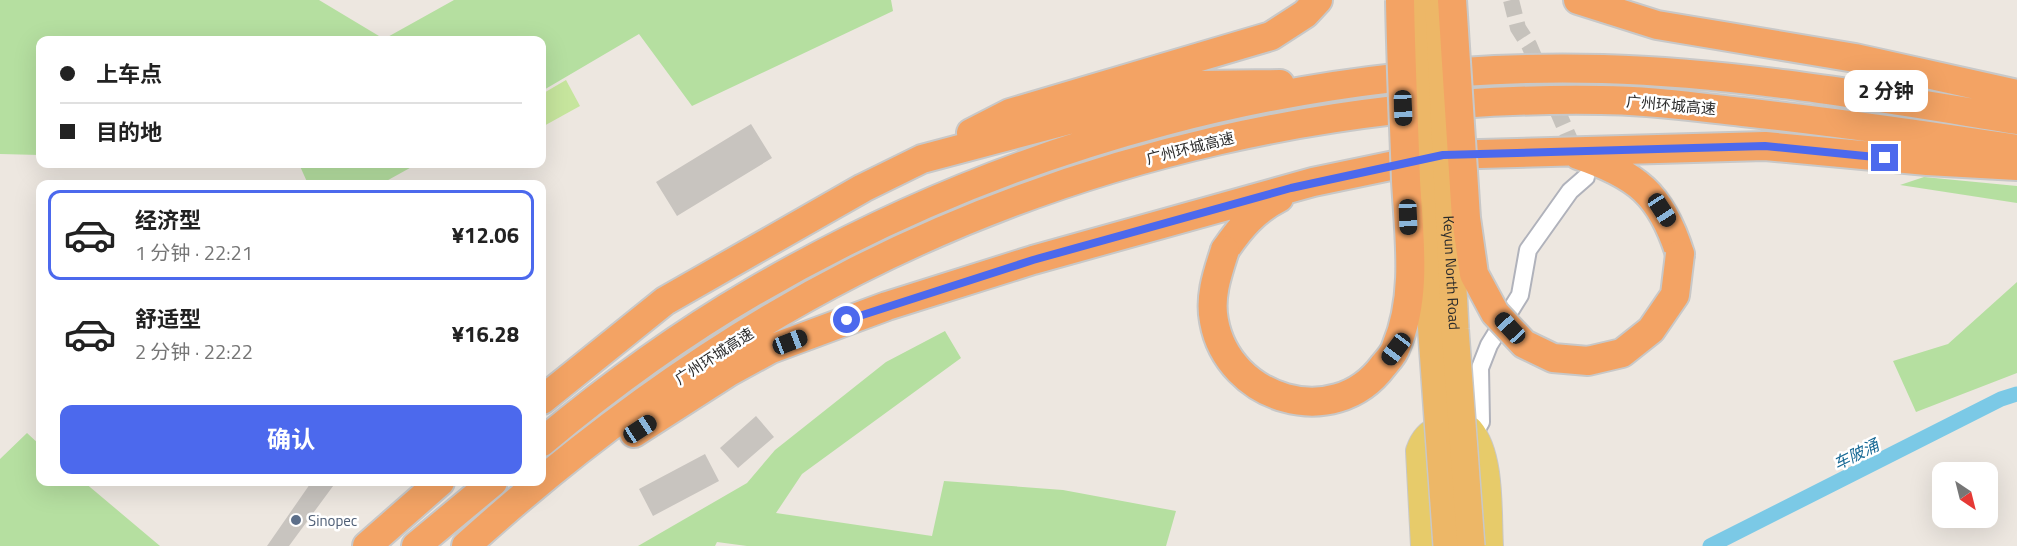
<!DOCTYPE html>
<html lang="zh">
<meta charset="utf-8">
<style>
body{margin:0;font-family:"Titillium Web","Noto Sans SC",sans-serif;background:#f6f6f6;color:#222;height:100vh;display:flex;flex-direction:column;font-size:22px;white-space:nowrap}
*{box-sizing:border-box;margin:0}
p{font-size:20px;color:#767676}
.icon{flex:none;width:33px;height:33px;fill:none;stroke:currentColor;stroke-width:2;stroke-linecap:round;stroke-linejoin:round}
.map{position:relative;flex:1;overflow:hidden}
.panel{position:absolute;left:36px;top:180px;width:510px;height:306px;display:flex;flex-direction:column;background:#fff;border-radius:12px;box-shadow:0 6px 24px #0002}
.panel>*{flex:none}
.guide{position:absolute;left:36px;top:36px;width:510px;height:132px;border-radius:12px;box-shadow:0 6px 24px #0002;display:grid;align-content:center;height:132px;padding:0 24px;background:#fff}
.needle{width:39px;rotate:145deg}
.fabs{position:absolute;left:1932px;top:462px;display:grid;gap:12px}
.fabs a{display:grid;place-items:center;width:66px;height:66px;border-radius:12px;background:#fff;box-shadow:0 6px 24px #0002;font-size:30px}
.end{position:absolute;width:27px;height:27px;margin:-14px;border:8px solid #4c69ed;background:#fff;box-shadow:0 0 0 3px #fff}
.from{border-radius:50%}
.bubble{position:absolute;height:42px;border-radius:12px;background:#fff;box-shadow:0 6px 24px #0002;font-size:20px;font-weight:700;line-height:42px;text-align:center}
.car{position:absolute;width:18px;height:36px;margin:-18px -9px;border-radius:8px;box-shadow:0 0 4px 2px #0007;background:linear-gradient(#222 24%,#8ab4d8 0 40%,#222 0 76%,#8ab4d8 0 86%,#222 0)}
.guide b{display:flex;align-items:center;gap:21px;height:57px;font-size:22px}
.guide b+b{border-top:2px solid #e0e0e0}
.guide i{width:15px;height:15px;background:#222}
ul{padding:10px 0 0;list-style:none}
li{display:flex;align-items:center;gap:18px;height:90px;margin:0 12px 9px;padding:0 12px;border:3px solid transparent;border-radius:12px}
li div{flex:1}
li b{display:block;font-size:22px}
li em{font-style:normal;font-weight:700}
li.current{border-color:#4c69ed}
li>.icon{width:54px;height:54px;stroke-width:1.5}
.cta{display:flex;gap:12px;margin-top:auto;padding:12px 24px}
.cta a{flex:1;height:69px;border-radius:12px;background:#4c69ed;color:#fff;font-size:24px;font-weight:700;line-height:69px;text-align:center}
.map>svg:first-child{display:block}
</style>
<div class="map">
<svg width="2017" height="546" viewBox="0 0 2017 546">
<rect width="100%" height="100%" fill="#ede7e0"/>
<path fill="#b5dfa0" d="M0,0H319L384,39L454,0H891L893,11L692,106L639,34L542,91V40H40V155L0,154Z
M299,164H417L381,184H308Z
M1924,177L2017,186V203L1900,185Z
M2017,282V373L1916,412L1893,361L1948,344Z
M945,331L961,358L802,474L776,513L932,536L944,481L1063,490L1176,511L1166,546H747L717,542L715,546H638L747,483L775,450L886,362Z
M27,433L40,445V482H84L160,546H0V459Z"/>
<path fill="#c6e59d" d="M566,80L580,106L542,127V94Z"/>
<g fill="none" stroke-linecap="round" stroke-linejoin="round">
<path stroke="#7bc9e6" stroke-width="15" d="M1710,546L2001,399L2017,394"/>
</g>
<path fill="#c8c4bf" d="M751,124L772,158L677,216L656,182Z
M756,416L774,437L738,468L720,448Z
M705,454L719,481L653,516L639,489Z
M306,482H336L289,546H267L310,484Z"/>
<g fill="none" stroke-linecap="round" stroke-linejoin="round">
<path stroke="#c6c2bc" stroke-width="16" stroke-dasharray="16 8" stroke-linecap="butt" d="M1511,0L1518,28L1529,45L1577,156"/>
<defs>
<path id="minor" d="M1474,434L1481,422L1480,368L1489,345L1520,295L1528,250L1570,191L1586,177"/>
<path id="primary" d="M1424,546L1419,451C1427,427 1448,423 1470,430C1492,456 1488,513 1490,546"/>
<path id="motorway" d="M1578,0L1657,25L1855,58L2017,94
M971,133L1010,113L1271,36L1305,14L1318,0
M1578,155C1637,175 1661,194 1680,254
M1225,250C1240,228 1255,210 1279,198
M542,400L665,301L863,188L922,159L1201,85L1280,84
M634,433L729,372L771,349L887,306L1033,260L1313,182L1443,155L1765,146L1927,161L2017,166
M542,442C608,387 679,335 753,292C1008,143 1307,61 1603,69C1742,73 1880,98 2017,120
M367,546L440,482
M416,546L493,482
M466,546C583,440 715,343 856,271C1085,155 1344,96 1601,100C1648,100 1696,107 1743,112C1834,122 1926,135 2017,149"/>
</defs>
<use href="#minor" stroke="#b0b2bb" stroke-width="20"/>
<use href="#primary" stroke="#c8c8c8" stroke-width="28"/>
<use href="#motorway" stroke="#c8c8c8" stroke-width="32"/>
<use href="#minor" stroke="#fff" stroke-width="16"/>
<use href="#primary" stroke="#e7cb6a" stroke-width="26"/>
<use href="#motorway" stroke="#f3a364" stroke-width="28"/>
<defs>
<g id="trunk-bridge">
<path d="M1418,0L1429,292L1447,546"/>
<path id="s1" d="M1439,11L1455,329L1471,546"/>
</g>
<path id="motorway-bridge" d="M1452,0L1466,218L1474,274L1495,313L1524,344L1553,358L1588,361L1622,353L1651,330L1675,295L1680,254
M1225,250C1218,272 1209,296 1214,321C1228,400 1334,432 1383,366C1388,360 1394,354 1396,347C1418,295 1409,236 1406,181C1404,121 1401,60 1400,0"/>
</defs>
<use href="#trunk-bridge" stroke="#c8c8c8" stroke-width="30" stroke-linecap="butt"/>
<use href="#motorway-bridge" stroke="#c8c8c8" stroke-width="32" stroke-linecap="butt"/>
<use href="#trunk-bridge" stroke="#edb767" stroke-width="27"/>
<use href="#motorway-bridge" stroke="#f3a364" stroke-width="28"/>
</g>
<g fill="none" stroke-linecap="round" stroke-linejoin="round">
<path stroke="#4c69ed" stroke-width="8" d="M847,320L1033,260L1291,188L1443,155L1765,146L1885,158"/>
</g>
<circle fill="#5c6f8a" stroke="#fff" stroke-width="2" cx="296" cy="520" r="6"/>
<g text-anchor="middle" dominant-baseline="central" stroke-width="5" stroke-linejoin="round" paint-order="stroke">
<g font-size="15" fill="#2c2c2c" stroke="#fff">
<text transform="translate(1671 105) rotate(5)">广州环城高速</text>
<text transform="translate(1190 148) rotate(-14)">广州环城高速</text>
<text stroke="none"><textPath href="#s1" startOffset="262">Keyun North Road</textPath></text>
<text transform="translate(714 356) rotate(-33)">广州环城高速</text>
</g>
<g font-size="15" fill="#4e5e75" stroke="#fff" text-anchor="start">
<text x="308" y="520">Sinopec</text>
</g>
<g font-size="16" font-style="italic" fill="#176995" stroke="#fff">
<text transform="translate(1856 454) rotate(-26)">车陂涌</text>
</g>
</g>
</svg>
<div class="fabs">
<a><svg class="needle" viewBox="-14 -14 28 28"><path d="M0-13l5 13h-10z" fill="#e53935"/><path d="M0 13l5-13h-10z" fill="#767676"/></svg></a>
</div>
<i class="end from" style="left:847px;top:320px"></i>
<i class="end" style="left:1885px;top:158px"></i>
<div class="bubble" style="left:1844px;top:70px;width:84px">2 分钟</div>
<i class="car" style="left:1403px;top:108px;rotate:178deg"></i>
<i class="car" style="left:1662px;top:210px;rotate:147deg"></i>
<i class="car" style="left:1408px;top:217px;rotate:178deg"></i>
<i class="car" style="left:1510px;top:328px;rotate:317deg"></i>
<i class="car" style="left:790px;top:342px;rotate:69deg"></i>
<i class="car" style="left:1396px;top:349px;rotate:217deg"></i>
<i class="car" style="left:640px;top:429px;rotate:57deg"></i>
<div class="guide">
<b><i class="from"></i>上车点</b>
<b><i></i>目的地</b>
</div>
<section class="panel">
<ul>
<li class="current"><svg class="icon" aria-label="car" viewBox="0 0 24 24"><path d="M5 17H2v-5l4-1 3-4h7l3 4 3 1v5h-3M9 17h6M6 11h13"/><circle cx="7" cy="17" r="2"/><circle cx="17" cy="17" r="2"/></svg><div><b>经济型</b><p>1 分钟 · 22:21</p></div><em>¥12.06</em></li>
<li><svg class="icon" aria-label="car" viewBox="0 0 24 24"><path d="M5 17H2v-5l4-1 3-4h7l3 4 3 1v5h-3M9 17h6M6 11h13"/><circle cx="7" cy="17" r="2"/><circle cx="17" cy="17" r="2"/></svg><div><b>舒适型</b><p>2 分钟 · 22:22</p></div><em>¥16.28</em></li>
</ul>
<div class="cta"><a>确认</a></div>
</section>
</div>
